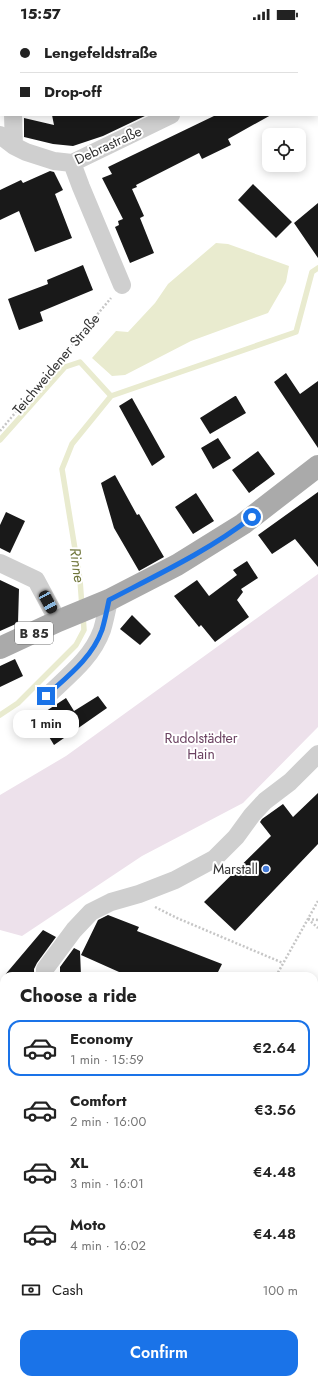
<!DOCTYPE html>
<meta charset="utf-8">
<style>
body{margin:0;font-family:Jost,sans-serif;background:#f6f6f6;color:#222;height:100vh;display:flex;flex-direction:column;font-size:15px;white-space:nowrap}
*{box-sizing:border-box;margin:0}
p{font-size:13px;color:#767676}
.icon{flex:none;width:22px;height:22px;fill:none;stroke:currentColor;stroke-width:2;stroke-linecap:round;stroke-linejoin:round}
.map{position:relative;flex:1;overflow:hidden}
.panel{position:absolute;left:0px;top:944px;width:318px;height:412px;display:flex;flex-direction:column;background:#fff;border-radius:12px 12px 0 0;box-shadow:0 2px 10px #0003}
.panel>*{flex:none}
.top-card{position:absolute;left:0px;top:0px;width:318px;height:88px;box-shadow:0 2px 10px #0003;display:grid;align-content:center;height:88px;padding:0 20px;background:#fff}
.fabs{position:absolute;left:262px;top:100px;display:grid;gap:8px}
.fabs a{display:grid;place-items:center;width:44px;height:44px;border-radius:8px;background:#fff;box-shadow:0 2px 10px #0003;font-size:20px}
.end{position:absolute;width:18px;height:18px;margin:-9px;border:5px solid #1a73e8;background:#fff;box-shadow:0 0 0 2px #fff}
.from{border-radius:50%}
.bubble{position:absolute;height:28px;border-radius:12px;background:#fff;box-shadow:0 2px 10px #0003;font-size:13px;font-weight:600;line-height:28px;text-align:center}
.car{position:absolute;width:12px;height:24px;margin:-12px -6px;border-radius:5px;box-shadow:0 0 3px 1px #0007;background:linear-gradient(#222 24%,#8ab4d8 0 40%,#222 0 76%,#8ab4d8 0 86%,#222 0)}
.top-card b{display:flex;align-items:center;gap:14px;height:38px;font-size:15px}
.top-card b+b{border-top:1px solid #e0e0e0}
.top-card i{width:10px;height:10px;background:#222}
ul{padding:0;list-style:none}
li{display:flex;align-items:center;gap:12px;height:56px;margin:0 8px 6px;padding:0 12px;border:2px solid transparent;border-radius:12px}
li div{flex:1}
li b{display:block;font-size:15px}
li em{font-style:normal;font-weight:600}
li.on{border-color:#1a73e8}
li>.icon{width:36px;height:36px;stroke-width:1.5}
h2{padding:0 20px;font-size:18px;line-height:48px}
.pay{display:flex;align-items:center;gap:10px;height:44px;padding:0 20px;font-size:15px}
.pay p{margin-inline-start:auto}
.primary-button{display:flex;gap:8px;margin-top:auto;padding:8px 20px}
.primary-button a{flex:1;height:46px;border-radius:12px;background:#1a73e8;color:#fff;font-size:16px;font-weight:600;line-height:46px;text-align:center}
.status{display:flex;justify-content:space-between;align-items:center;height:28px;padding:0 20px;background:#fff;direction:ltr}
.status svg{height:11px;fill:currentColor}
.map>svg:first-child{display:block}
</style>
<div class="status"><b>15:57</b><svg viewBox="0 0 49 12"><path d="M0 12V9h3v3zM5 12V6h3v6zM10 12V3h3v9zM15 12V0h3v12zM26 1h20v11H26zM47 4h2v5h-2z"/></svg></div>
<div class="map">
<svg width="318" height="1356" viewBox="0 0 318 1356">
<rect width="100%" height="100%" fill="#fff"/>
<path fill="#ede1eb" d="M318,546V699L243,775L142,828L22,908L0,902V767L66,728Z
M0,1055L4,1056V1352H88L91,1356H0Z
M318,1074V1175L314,1178V1079Z
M318,1184V1239L314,1253V1188Z
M318,1309V1356H249L254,1352H314V1312Z"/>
<path fill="#e9ebcf" d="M216,215L228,216L289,238L286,254L268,285L191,313L125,347L112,348L92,330L116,303L128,304L155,275L168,256Z"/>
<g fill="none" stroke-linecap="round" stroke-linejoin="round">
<path stroke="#e9ebcf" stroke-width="5.5" d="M0,412L65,339L80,334L111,368
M82,579L80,552L62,441L72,416L111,368L296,304L312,244L318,240
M0,687L18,675L76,617L84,602L83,587"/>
</g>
<path fill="#191919" d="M52,87H147L103,108L73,118L53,116L24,109V90L54,97Z
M216,87H271L228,111L231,117L202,131L199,125L136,157L137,159L132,161L144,188L140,190L154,225L130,235L115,199L119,197L118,193L123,191L102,150L112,146L108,139Z
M50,143L54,144L63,162L55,166L72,210L35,224L19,183L0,192V162L21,152L23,155Z
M253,156L292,194L276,210L238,172Z
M318,175V230L294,195Z
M83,237L93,262L40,284L43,293L19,302L8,271L48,256L47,252Z
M286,345L300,366L318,353V420L274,354Z
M235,368H236L246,385L210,406L200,390Z
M132,370L165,429L152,438L119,378Z
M218,410L231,430L213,441L201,420Z
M258,423L275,446L249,465L232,442Z
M115,447L137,487L139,486L164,529L139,543L114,500L101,455Z
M318,464V539L295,511L272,526L258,507Z
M196,465L214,493L193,506L175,479Z
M6,484L25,493L10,525L0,520V497Z
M247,533L258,550L241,561L243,564L237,572L249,589L215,614L201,597L199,599L174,568L197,552L209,568L237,547L233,542Z
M0,552L19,561L18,595L0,603Z
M132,587L151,606L140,617L120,601Z
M15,631L23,648L0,659V638Z
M98,668L107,680L54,717L37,689L66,670L74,683Z
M318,765V816L235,903L204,874L271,808L260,794L262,791L283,776L293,789Z
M108,887L139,899L137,903L222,936L216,948H128L81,927L98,892Z
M43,902L56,909L37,935L34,941V948H4Z
M74,920L80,923L81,948H60V939Z"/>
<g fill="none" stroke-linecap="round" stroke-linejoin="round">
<path stroke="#c6c6c6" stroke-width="2.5" stroke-dasharray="2 2" stroke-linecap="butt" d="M0,403L111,270
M155,879L177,890L283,935
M308,891L318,900
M308,891L318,892
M276,948L318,873
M0,1055L4,1054
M0,1127L4,1149
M314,1163L318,1161
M314,1319L318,1315
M99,1352L102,1356"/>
<path stroke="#cfcfcf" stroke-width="18" d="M15,1L16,0
M317,22L318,21
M13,87L14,118
M0,107L14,118L26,124L54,133L72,135L171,87
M72,135L81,159L122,257
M0,535L36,552L58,593
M47,668C68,648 92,630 102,602C105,592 107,582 109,572
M45,948V941L74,902L91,884L111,874L139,866L175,852L214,831L236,809L252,787L265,773L290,754L318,726
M0,1018L4,1016"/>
<path stroke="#aaa" stroke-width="22" d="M0,620L58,593L109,572L177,537L243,496L318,438"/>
</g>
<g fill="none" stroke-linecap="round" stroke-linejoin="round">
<path stroke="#1a73e8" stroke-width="5" d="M46,668C68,648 92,630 102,602C105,592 107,582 109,572C157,547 210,522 252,489"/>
</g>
<circle fill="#447bd9" stroke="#fff" stroke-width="1.5" cx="266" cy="841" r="4"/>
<g text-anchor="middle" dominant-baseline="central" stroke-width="4" stroke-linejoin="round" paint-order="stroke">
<rect fill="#fff" stroke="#707070" stroke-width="1" x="15" y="594" width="38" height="22" rx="3"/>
<g font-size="13" font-weight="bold" fill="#323232">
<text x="34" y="605">B 85</text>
</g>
<g font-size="14" fill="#323232" stroke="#fff">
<text transform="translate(108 117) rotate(-25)">Debrastraße</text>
<text transform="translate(56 336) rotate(-50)">Teichweidener Straße</text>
</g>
<g font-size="14" fill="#6b4261" stroke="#fff">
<text x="201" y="710">Rudolstädter<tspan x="201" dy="16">Hain</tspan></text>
</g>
<g font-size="14" fill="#323232" stroke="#fff" text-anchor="end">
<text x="258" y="841">Marstall</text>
</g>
<g font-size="15" font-style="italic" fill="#70763b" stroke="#fff">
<text transform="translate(77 537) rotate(82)">Rinne</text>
</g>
</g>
</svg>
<div class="fabs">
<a><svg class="icon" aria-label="locate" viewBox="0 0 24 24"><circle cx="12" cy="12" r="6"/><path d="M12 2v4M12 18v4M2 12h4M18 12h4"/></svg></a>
</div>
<i class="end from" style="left:252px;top:489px"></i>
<i class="end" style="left:46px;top:668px"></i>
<div class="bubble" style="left:13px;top:682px;width:66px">1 min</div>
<i class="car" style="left:48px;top:574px;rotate:152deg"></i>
<div class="top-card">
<b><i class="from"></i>Lengefeldstraße</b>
<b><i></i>Drop-off</b>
</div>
<section class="panel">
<h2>Choose a ride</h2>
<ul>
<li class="on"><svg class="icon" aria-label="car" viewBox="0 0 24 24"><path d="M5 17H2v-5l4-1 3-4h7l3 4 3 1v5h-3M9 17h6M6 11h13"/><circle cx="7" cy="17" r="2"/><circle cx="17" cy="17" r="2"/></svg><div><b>Economy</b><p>1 min · 15:59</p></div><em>€2.64</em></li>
<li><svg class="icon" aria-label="car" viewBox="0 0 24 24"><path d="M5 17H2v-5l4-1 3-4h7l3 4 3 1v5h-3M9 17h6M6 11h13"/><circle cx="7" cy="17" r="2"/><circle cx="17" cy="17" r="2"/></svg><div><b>Comfort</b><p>2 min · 16:00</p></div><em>€3.56</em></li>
<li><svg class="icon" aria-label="car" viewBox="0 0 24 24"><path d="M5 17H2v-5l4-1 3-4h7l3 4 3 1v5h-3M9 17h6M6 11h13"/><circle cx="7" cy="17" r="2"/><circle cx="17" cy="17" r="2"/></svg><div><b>XL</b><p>3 min · 16:01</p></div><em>€4.48</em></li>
<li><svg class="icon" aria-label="car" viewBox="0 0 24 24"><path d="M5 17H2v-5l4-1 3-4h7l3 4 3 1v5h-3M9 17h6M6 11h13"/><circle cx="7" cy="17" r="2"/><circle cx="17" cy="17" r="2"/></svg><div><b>Moto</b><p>4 min · 16:02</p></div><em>€4.48</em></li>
</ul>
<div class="pay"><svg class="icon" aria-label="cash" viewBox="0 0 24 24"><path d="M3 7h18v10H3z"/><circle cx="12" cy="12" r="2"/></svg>Cash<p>100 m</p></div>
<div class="primary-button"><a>Confirm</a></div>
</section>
</div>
